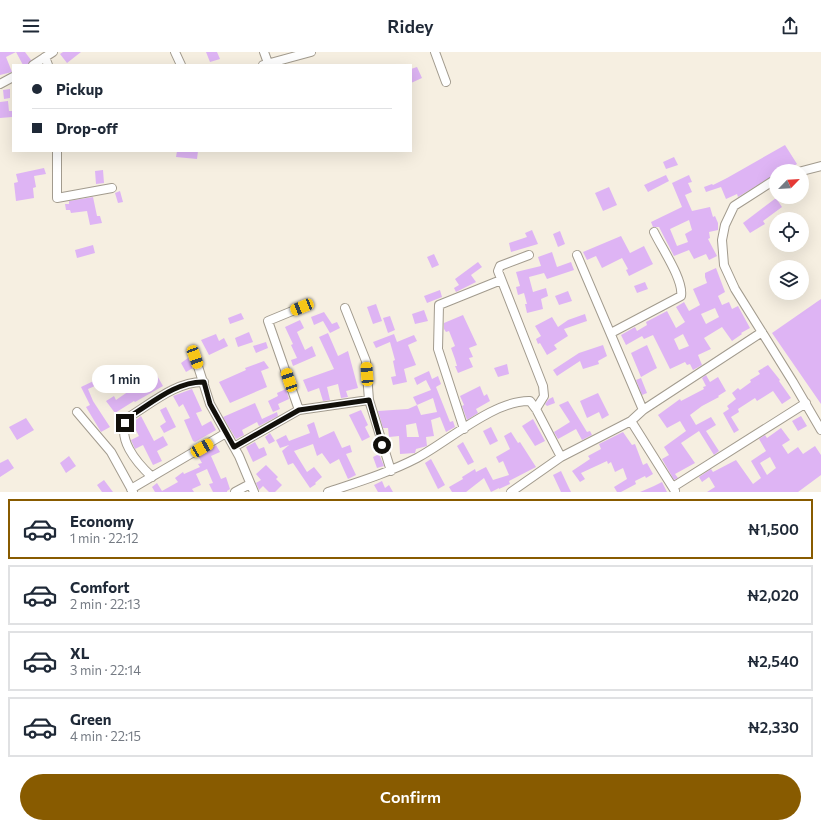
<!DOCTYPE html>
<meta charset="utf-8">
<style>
body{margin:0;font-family:Commissioner,sans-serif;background:#f6f6f7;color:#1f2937;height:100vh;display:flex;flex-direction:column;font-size:15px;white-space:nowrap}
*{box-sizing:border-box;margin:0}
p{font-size:13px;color:#747a83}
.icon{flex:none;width:22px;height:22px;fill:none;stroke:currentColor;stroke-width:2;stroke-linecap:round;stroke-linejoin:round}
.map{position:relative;height:440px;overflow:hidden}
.panel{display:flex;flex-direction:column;background:#fff;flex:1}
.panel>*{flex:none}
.top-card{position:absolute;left:12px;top:12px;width:400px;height:88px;border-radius:0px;box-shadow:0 4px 16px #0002;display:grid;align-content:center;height:88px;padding:0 20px;background:#fff}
.needle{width:26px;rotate:65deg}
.fabs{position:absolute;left:769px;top:112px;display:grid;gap:8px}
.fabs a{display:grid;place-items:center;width:40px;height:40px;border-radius:50%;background:#fff;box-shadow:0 4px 16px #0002;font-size:20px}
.end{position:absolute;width:18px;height:18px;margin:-9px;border:5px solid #12100b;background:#fff;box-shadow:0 0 0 2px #fff}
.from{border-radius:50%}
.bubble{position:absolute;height:28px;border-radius:14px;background:#fff;box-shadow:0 4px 16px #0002;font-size:13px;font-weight:600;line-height:28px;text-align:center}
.car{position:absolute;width:12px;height:24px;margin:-12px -6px;border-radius:5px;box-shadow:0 0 3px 1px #0007;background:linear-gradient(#f5c518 24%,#345 0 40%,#f5c518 0 76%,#345 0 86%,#f5c518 0)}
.top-card b{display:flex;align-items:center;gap:14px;height:38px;font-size:15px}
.top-card b+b{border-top:1px solid #e0e1e3}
.top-card i{width:10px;height:10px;background:#1f2937}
ul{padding:7px 0 0;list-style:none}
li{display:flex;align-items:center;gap:12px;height:60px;margin:0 8px 6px;padding:0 12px;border:2px solid #e0e1e3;border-radius:0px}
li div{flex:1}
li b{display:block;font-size:15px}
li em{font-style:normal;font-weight:600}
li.current{border-color:#885b00}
li>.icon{width:36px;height:36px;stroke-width:1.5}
.cta{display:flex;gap:8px;margin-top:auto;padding:8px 20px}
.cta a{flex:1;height:46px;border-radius:24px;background:#885b00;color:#fff;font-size:16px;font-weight:600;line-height:46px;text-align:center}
header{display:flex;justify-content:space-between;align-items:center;height:52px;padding:0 20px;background:#fff;font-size:18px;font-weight:600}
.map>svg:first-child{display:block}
</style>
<header><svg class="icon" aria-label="menu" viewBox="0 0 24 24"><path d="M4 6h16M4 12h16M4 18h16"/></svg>Ridey<svg class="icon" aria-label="share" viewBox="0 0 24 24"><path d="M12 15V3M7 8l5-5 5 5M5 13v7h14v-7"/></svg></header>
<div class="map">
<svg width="821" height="440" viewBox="0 0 821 440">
<rect width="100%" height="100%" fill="#f6efe1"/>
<path fill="#deb4f4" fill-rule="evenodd" d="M0,0H25L31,8L28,13H23L16,0L6,5L12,20L0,23Z
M63,0H81L67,11L60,2Z
M206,0H217L220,7L210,10Z
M417,15L422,26L411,31V17Z
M10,37V46L4,47L3,38Z
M8,49L9,59H12V65L0,66V50Z
M785,93L797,112L785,119H776V122L738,145L737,142L726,147L721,135L706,140L704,135L712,132L713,133L727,126Z
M177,99H198L197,107L176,105Z
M674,105L678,113L666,117L663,110Z
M44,116L46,122L34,124L36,135L33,136L34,146L16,149L14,131L18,130L16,122Z
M103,118L104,131L96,132L95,119Z
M666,123L669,129L648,140L644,133Z
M689,123L692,130L688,131L692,140L685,143L692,159L710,155L713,165L715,164L718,171V178L709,180L710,186L708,187L717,204L709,208L706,202L694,207L689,198L674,204L659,175H653L651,170L682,155L672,131ZM689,168L692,178L685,182L688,190L677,194L670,177Z
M609,135L617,153L603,159L595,141Z
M120,139L123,150L118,151L115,141Z
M93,145L97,164H100L102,171L90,173L87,159L71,161L70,158H66L65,152H69V149Z
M776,146L782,155L763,169L765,172L750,181L743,171Z
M532,178L538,192L511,200L509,191L527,185L525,181Z
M560,179L565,192L558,195L553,182Z
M621,184L630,201L644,194L653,212L629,224L626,218L628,217L622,206L602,216L596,204L587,208L583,200Z
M93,193L95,201L77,206L75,198Z
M552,200L557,215L571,210L574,218L547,227L544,221L529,225L533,240L546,236L548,244L541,247L543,257L527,261L525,252H527L524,241L518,243L516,235L520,234L516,220L541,214L538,205Z
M434,202L439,213L432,216L427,205Z
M478,210L482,215L471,223L476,230L456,240L454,236L459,233L455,227Z
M716,216L725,240L718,244L722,253L729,250L732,257L738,254L750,276L741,281L742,282L732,289L722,275L704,286L711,297L698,303L702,313L693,318L690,312L687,313L685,310L670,317L653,283L644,287L642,284L626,293L621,283L635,275L637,279L647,273L646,270L667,259L676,276L685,270L676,255L684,250L689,259L700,253L693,237L707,231L705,225V221ZM715,256L719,265L706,272L701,262ZM683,282L689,294L679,298L674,287Z
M645,230L648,237L637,241L634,234Z
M440,238L442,245L427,251L424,244Z
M568,239L572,249L559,253L555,244Z
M821,247V352L772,281Z
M376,252L382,269L373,272L367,255Z
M424,258L428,269L415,272L412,262Z
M324,260L332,272L337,270L340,276L330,281L323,269L314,273L311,265Z
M241,261L244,267L230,272L228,266Z
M585,262L587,269L564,277L568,284L554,293L557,297L547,303L540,291L538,292L536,287L541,284L535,274L552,265L558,275L568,268Z
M463,263L477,293L469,296L473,305L469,306L473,315L458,321L455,314H457L455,307L451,296L455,294L449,279L446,280L444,277V271Z
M390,264L395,278L388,281L383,266Z
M300,268L304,276L297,280L305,298L312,294L316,304L293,314L291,308L297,306L291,293L293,292L285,275Z
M249,280L253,290L238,295L235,286Z
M328,281L338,304L348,299L358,336L346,339L348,345L341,346L338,332L327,335L330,348L323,349L319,336L308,340L303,328L334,317L319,285Z
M216,282L219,289L224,286L228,294L209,303L201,288Z
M394,282L397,290L414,283L417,289L408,293L416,313L404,317L407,330L393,333L391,325L396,324L393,309L395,308L390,290L376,296L373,290Z
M266,290L268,296L256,301L253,294Z
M603,293L607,304L598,309L599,312L583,317L580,309L557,324L553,318L579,301Z
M647,293L657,316L641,325L631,301Z
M188,306L193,316L186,320L181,311Z
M264,309L269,316L261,319L267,335L230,351L219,330L246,318L245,316Z
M507,312L509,322L498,325L494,316Z
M768,313L780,328L779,329L791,346L782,352L773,339L757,349L755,346L738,357L739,360L731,365L739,378L734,381L723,361L729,357L727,354L736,347L732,341L738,336L740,338L751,330L750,328L760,322L758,319Z
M429,319L432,327L438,324L441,332L436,335L450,370L453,369L455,375L446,380L440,365L431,368L434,384L426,385L427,394L416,397L415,401L400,402L399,384L389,385L388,376H383L378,359L408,357L417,353L421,363L437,360L433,346L417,353L413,345L431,338L426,328L417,333L414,326ZM416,371L419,385H407L406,373Z
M155,320L163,334L135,350L134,349L115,361L106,349L114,344L116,348L129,339L125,334L134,328L136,331Z
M706,323L710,330L718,325L726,339L718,344L719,345L702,354L690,363L696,373L711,365L716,373L706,379L719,399L714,403L699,379L681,391L695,411L675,422L678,426L674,428L662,407L669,403L664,395L686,379L680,369L667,376L658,363L680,347L681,349L704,337L703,335L706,334L702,326Z
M102,325L104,330L88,337L93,349L110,375L101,380L86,355L90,353L81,335Z
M641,326L647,341L642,343L636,328Z
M480,334L484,344L487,342L490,349L476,357L478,361L467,368L462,354L464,353L460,344Z
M192,337L202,359L196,361L202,374L211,369L216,378L195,390L193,389L184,368L190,366L183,352L179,355L173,344Z
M286,337L289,347L278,352L280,357L273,360L268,349L278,344L277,341Z
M598,341L609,363L602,367L599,360L587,366L580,349Z
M553,345L555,351L547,354L545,352L549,347Z
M568,349L587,380L590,379L592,383L582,388L576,377L558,387L554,380L570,370L559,353Z
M255,351L262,367L277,360L278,364L259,374L257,370L242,378L244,383L236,387L223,365Z
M166,355L176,375L164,381L160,374L166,370L160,358Z
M361,358L368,373L365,375L370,385L362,389L349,363Z
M141,364L154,389L163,384L168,393L157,399L162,409L153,413L143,393L135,397L131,388L139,384L132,371Z
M801,364L807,374L798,379L792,369Z
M26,366L34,378L17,388L9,375Z
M533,367L545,389L535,394L522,374Z
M314,370L319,386L334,379L342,396L350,393L352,400L346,402L356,423L348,427L339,407L330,412L322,401L317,404L313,392L294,399L307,420L314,415L322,425L315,431L316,432L310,436L293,411L288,413L282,399L289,393L280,396L276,388L286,383L289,389L310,381L307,373Z
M491,375L498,389L490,393L483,379Z
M781,376L790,388L782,393L788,402L798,395L803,402L815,394L821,403V423L798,440H707L715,435L709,425L702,430L699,425L711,417L713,420L736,408L753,432L761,426L751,409L766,399L759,387L765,383L767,386ZM770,405L776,416L767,423L760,411Z
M511,380L518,391L520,390L536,415L509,429L510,432L499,437V436L491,440L484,426L466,440H452L449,435L463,427L462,425L475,417L476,420L486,415L493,428L509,423L503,409L499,411L496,405L510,397L504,384Z
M623,380L632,393L635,392L643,413L647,411L653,422L646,426L645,424L635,429L636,432L621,440H617L614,435L627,427L623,416L615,420L611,410L608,412L607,409L581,421L585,427L580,430L572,419L590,407L588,404L601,397L599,392Z
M270,381L275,389L269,392L265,385Z
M255,390L259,397L264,395L267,403L253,410L246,395Z
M463,390L474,410L468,413L457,394Z
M216,393L220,400L211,404L221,427L226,425L230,437L227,439V440H213L209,432L213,431L207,417L196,422L201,433L192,437L194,440H155L152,435L157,431L162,439L178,430L175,426L183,420L184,422L200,415L198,412L202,411L198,404Z
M379,402L384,414L377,416L373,405Z
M69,404L76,414L66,421L60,411Z
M8,407L14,416L0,425V411Z
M431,407L445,433L438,437L425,411Z
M266,413L278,425L276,427L282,433L275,440H269L263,434L259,438L256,431L261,428L256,422Z
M561,419L569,436L571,440H561L553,423Z
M104,428L113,440H102L97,433Z
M382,429L385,436L389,433L393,440H378L374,433Z
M662,430L667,440H640L654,434Z"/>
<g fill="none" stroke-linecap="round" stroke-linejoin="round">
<defs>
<path id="minor" d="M175,0L181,13
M264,0L268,11
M435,0L446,30
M45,5L48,13
M33,13L53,0
M263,13L311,0
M0,32L13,25
M57,99V146L112,136
M802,119L821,114
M776,127L734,154L725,173L722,188L724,213L735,237L793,330L821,378
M529,203L500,214L498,219L543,334L544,344L536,357
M577,203L643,358
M345,256L366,309L369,348L391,419
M611,281L681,244C684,228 661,195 654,180
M195,305L210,352L239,404L254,440
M299,358L268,269L302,255
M77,360L111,400L133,440
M631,369L675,439
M464,377L438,297L439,253L501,228
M234,395L299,358L369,348
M152,425C137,411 114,385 129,365C152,351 177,329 204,330
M673,435L806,351
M131,437L226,381
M235,440L250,432
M328,440C358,430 388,421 417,406C449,389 494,348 530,349L536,357L561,405
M511,440L561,405L631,369L643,358L762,280"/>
</defs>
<use href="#minor" stroke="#a29b8e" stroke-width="10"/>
<use href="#minor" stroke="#fff" stroke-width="8"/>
</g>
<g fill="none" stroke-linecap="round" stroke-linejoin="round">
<path stroke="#12100b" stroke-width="5" d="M125,371L129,365C152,351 177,329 204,330L210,352L234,395L299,358L369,348L382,393"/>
</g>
</svg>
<div class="fabs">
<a><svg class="needle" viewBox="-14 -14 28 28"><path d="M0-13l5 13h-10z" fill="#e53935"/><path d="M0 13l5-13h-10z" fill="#747a83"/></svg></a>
<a><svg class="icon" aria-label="locate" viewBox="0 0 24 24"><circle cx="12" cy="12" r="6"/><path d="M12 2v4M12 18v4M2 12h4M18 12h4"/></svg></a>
<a><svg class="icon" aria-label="layers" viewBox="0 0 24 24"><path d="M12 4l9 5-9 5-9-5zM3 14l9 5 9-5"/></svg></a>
</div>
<i class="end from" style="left:382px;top:393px"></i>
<i class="end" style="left:125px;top:371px"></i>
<div class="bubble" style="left:92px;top:313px;width:66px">1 min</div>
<i class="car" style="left:302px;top:255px;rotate:248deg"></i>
<i class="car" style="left:195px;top:305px;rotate:160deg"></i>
<i class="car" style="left:367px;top:322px;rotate:356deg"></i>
<i class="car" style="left:289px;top:328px;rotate:341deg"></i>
<i class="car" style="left:202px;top:396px;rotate:60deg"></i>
<div class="top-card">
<b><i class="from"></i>Pickup</b>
<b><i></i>Drop-off</b>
</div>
</div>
<section class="panel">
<ul>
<li class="current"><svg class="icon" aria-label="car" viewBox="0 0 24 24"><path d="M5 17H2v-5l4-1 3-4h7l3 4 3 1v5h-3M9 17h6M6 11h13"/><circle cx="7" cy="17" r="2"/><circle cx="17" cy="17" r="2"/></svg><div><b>Economy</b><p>1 min · 22:12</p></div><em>₦1,500</em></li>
<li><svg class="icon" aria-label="car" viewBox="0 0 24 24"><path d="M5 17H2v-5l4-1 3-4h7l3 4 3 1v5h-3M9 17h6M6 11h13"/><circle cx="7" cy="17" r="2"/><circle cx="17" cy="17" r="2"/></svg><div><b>Comfort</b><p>2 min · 22:13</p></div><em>₦2,020</em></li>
<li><svg class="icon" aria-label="car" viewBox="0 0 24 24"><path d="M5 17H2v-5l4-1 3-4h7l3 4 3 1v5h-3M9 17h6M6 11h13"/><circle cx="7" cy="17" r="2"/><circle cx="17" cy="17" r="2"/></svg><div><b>XL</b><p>3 min · 22:14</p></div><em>₦2,540</em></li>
<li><svg class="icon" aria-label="car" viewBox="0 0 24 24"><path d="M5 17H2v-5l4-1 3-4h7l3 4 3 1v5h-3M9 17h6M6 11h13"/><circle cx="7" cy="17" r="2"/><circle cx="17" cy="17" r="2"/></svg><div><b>Green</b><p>4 min · 22:15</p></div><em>₦2,330</em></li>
</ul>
<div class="cta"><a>Confirm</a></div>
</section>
